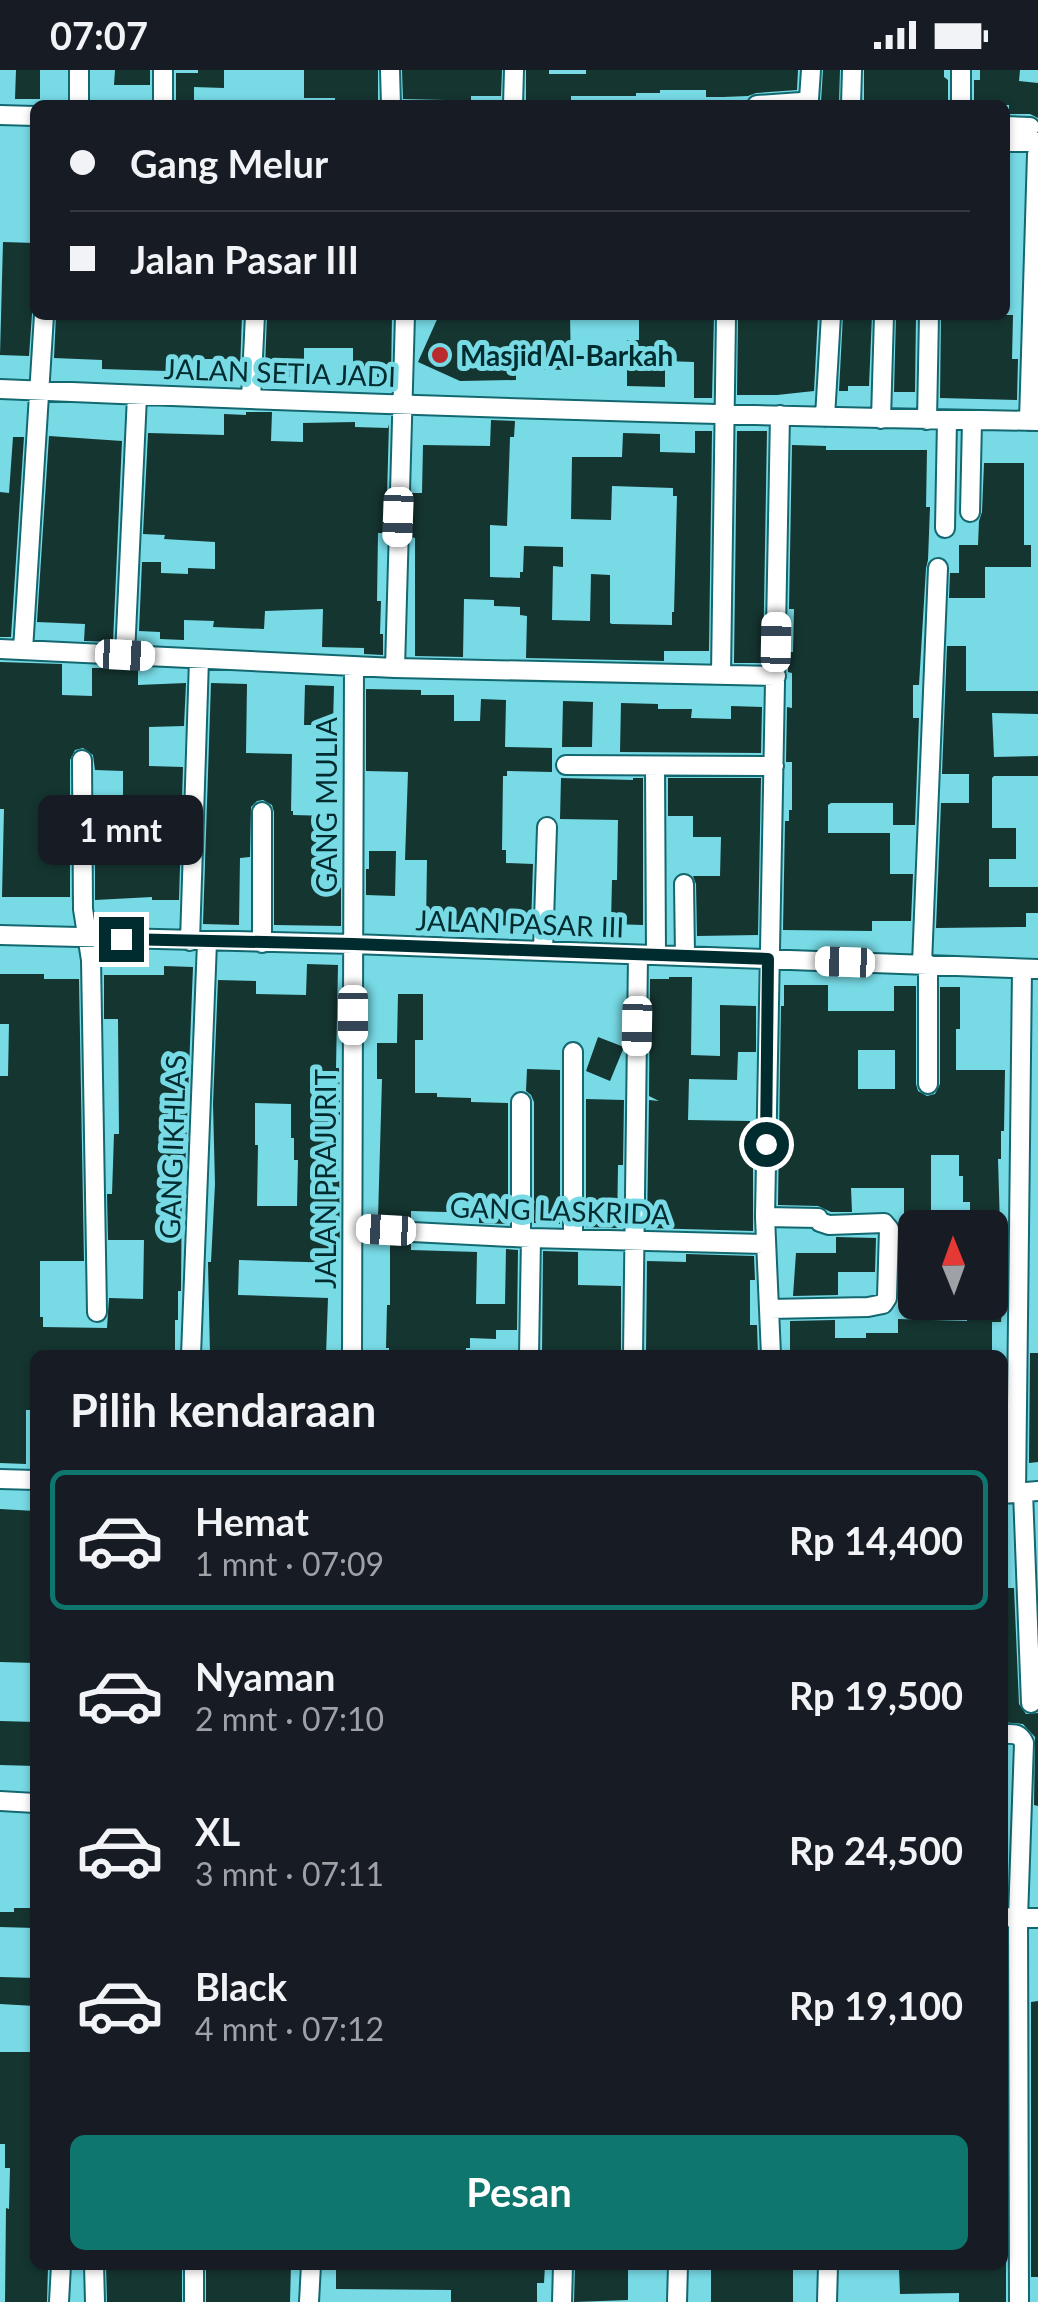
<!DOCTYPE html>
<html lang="id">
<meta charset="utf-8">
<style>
body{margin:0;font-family:Lato,sans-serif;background:#242831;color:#f1f3f6;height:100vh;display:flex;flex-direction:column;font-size:38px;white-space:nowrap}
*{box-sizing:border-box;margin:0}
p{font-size:32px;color:#9ea1a6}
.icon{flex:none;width:55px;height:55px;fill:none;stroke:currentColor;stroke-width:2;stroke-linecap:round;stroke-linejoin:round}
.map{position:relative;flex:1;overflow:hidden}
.details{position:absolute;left:30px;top:1280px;width:978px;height:920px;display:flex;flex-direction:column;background:#171b24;border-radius:15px;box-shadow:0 2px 8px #0004}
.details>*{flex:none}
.top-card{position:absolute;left:30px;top:30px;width:980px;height:220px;border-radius:15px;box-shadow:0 2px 8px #0004;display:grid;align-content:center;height:220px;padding:0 40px;background:#171b24}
.needle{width:65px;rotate:359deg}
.buttons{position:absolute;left:898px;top:1140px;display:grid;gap:20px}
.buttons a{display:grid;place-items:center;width:110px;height:110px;border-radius:15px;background:#171b24;box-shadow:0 2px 8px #0004;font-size:50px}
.end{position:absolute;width:45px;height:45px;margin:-22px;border:12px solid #002c30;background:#fff;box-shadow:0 0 0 5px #fff}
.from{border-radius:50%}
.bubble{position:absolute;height:70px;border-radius:15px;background:#171b24;box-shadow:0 2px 8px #0004;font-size:32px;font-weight:700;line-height:70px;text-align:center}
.car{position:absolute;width:30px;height:60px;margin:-30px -15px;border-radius:12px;box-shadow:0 0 8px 2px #0007;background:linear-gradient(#fff 24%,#345 0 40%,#fff 0 76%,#345 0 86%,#fff 0)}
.top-card b{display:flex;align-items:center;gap:35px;height:95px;font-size:38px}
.top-card b+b{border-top:2px solid #363941}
.top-card i{width:25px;height:25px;background:#f1f3f6}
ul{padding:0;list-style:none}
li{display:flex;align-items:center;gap:30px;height:140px;margin:0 20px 15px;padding:0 20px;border:5px solid transparent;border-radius:15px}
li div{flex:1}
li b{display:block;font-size:38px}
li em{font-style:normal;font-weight:700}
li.active{border-color:#0f766e}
li>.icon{width:90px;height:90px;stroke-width:1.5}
h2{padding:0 40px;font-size:45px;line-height:120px}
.action{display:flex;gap:20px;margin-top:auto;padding:20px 40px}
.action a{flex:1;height:115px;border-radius:15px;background:#0f766e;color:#fff;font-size:40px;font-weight:700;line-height:115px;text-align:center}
.status{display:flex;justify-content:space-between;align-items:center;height:70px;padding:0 50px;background:#171b24;direction:ltr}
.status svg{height:28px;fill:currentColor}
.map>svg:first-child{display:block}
</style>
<div class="status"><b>07:07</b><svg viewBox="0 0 49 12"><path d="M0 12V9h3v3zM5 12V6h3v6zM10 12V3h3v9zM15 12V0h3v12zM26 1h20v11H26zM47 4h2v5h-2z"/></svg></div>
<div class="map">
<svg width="1038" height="2232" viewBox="0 0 1038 2232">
<rect width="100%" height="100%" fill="#77dae5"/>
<path fill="#153531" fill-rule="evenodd" d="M16,0H40V29H15Z
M115,0H150V15H114Z
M198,0H224V18L194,17V35H176V3H198Z
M304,0H378V35H335V28H304Z
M402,0H502L501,26H471V35H446V30L403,29Z
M526,0H549V4H586V0H798L797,20L756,23L748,26L723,27H706V20H660V23H636V26H571V31H526Z
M823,0H840L839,32H821Z
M864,0H944V7L948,10V35H864Z
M980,0H1020L1019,11L1038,13V48L1030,44H1009V35H974V10H980Z
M3,172L35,173V237L32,244L29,286L0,285Z
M56,245H242L240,300H226V289H197L196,297L168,296L167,301L102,299V290L54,288Z
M267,245H392L391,307H353V278H304V307H279V298H265Z
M439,245H570L571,300L516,299V310L460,311L418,292Z
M639,245H714L712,328H694V292L665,291V317L627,316V270H639Z
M738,245H818L814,321L777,325H737Z
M843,245H872L869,316H848V321H839Z
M896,245H916L915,322H894Z
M941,245H1013L1012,289H1018L1017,330L940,328Z
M246,342H272L271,371L303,372V353L355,352V357L388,358L389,354L386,463H378L377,531H381L380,564H383V585L364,584V578L322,577L323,539L265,541L264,559L213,557L214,551L184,550V570L160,569V562L139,561L142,492H161V503L188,504V498L215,499V472L164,469L165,465L143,464L148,363L224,365V344L246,345Z
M491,350L515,351L514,367H510L507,456L490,455V507L520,508V502H523L524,476L563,477V497L553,496L552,550L590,551L591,504L610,505V553L612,554L672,555V542H674L677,426H673V418L612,416L611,450L571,449L572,387H622L623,363L660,364V382L695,383V361H712L709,581H664V591L526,588L527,546L520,545V537L494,536V530L464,529L463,587L415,586V468L411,467L412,423H422L423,375L490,376Z
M737,361H767L763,593H734Z
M49,366L122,371L113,572L84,571L85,554L37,552Z
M13,367H24L11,567H0V422L9,423Z
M792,375L826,376V380H927L926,437H930L928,490L926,498L919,615H913V648H919L915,755H893V733H831L828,735V763H890V804H913L911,851H872V861L783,860L785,751H789V740H792V692H786L787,637L792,638V603L788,602V582H793L794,539H789Z
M984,393H1024V475H1031V497H985V528H949L950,503H959V475H978L979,451L982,442Z
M947,576H966V621H1038V644L992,643L994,687L1038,686V706H994L992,708V758H1016V789H989V817H1038V843H1026V857L936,858L941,733H969V704H942Z
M0,592L62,594V625L92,626V598H138V615L186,613L184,656L149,657V696L183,697L179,830H152V827L95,830V728L123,729V701L95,700L93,685L83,678L75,680L70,690V827H2L4,739H0Z
M211,613L247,614L246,683L292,684L291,741H293V745L331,746L330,798H341V856L274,855V742L272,735L263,730L257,731L251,737L250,787L240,788L239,855L203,854Z
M305,615L334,616L333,655H304Z
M366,619L421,620V625H454V651H480L481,629L506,630L505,677L552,678V702L507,701V706H503L502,780H506V793L533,794L531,856L426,854L427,790H405L408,702L366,701Z
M563,631L593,632L592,677H562Z
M621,633L658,634V639H692L691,648L731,649V636L762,637L761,683L620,682Z
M561,708L633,710V708H643V855L611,854L612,810H617L618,750L560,749Z
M668,708H761L758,865L697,866L696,814L693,806H720L721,767H693V746H668Z
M369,781H396L395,826L366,825V799H369Z
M307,894L338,895L336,998H339L340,1045L333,1044V1072L334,1094H339L340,1193L239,1190L238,1225L328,1228L326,1285H210L208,1192H211L215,1114L213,1034L218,910L256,911V924L306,925ZM255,1033L291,1034V1068H294V1090H298L297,1136H257L258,1075H255Z
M164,896L193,897L185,1102H182L181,1221H178V1250H175V1285H35V1340H26V1394L0,1393V1006H8L9,954H0V904H44V909H79L84,1191H40V1247H43V1257L107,1258L109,1228L143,1229L144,1170H108L107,1124H112L114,1064H119L118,949H104V905H164Z
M669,907H692L691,985L720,986V935L756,936V982H738L737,1010L689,1009L688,1050L750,1051L749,1096L753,1097V1161L647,1158L649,1030L659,1031L649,1026L650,909H669Z
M784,915H828V941H894V916H916V1014L918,1021L927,1026L935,1024L940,1014V917H960V959H956V1000H1005L1004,1061H1001V1089H998L1000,1156H970V1132H963V1106H959V1085H931V1156H904V1118H851L852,1142H831L818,1136L778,1135L781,936H784ZM858,980H895V1019H858Z
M398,924H423V970H415V1023H437V1027L471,1028V1032L508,1033V1154L479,1153V1143L411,1141V1149L378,1148L382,1009H377V973H397Z
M598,967L624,977L610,1011L586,1001Z
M527,999L560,1000V1154L534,1153V1032L531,1025L526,1021Z
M586,1029L624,1030L623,1095H618L617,1158L586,1157Z
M836,1167L876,1168L875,1202H838V1225L793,1226L796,1183H836Z
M390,1173L411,1174V1180L477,1182L476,1234H505L506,1179L518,1180L517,1260H496V1269L470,1268V1278H466V1285H389V1278H386L387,1235H390Z
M543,1181L578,1182V1215L621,1216V1285H542Z
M686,1184L754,1186L755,1210H750V1255H757L758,1285H646L647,1191L686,1192Z
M990,1194H1005L1006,1205V1234H1002L1001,1252H992V1285H790V1251L835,1250V1268H866V1263H898V1249L967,1251V1232H990Z
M1030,1283H1038V1392L1029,1393Z
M0,1439L35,1441V1593L0,1592Z
M1002,1518H1014L1019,1634L1026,1644L1038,1643V1736L1034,1735L1035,1667L1023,1654L1002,1652Z
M0,1651L35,1652V1696L0,1695Z
M14,1838H35V1858L0,1857V1842H14Z
M0,1907L35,1908V1936L0,1934Z
M1038,1931V2207H1031V1932Z
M1002,1932H1006V2232H959V2223L900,2224L899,2199L1002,2195Z
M0,1982H35V2195L48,2197L47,2232H5L6,2138L9,2139L10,2098H5V2074H0Z
M106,2195H182V2232H107Z
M206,2195H291L290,2232H206Z
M336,2195H545L544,2213H537V2232H451V2220L336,2219Z
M575,2195H628V2230L574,2232Z
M711,2195H793V2232H711Z"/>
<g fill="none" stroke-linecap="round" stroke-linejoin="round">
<defs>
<path id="minor" d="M79,0V35
M390,0L391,35
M163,35V0
M513,35L514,0
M757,35L801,32L809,29L811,0
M851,35L852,0
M961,35V0
M0,45L35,46
M1005,56L1030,57
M1005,72H1038
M0,319C346,334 692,345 1038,351
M251,329L255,245
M825,347L831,245
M881,349L884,245
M927,350L929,245
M1029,351L1037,84
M970,442L972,351
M945,458L947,350
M0,579L395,598L776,606
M23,580L44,245
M125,585L137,326
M395,598L405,245
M721,605L726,245
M82,690L83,839L91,890L97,1242
M566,695L774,696
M655,696L656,885
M684,814L685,886
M0,865L353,874L1038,899
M190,871L199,589
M262,873V742
M543,881L547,757
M922,894L938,498
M928,894V1014
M573,982V1168
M521,1032V1167
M765,1147L818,1148L820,1152L829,1155L884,1153L889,1159L887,1228L883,1234L868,1237L769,1239
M353,1159L531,1168L765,1174
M191,1285L207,872
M352,1285L354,596
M529,1285L531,1168
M633,1285L638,885
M771,1285L765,1147L780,345
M0,1409L35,1410
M1023,1422L1031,1633
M1016,1423L1022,899
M1002,1424L1038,1421
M1002,1664C1013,1664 1019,1662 1024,1673L1018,1848L1019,2232
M0,1731L35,1733
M1002,1847L1038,1848
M94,2195L95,2232
M59,2232L61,2195
M194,2232V2195
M309,2232L311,2195
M562,2232L563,2195
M677,2232L678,2195
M827,2232L828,2195"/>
</defs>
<use href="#minor" stroke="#136870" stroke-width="22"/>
<use href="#minor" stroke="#fff" stroke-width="18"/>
</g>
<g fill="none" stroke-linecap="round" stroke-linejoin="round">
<path stroke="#002c30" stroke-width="12" d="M121,869L353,874L768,889L766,1074"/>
</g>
<circle fill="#ba2b2e" stroke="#77dae5" stroke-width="4" cx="440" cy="285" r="10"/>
<g text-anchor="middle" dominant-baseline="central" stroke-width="10" stroke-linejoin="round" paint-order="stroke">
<g font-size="28" font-weight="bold" fill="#002c30" stroke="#77dae5" text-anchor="start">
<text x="460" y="285">Masjid Al-Barkah</text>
</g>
<g font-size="28" fill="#002c30" stroke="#77dae5">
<text transform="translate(280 302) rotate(2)">JALAN SETIA JADI</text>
<text transform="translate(326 735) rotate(-90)">GANG MULIA</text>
<text transform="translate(520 853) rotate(2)">JALAN PASAR III</text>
<text transform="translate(172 1077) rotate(-88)">GANG IKHLAS</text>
<text transform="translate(325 1109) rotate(-90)">JALAN PRAJURIT</text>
<text transform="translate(560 1140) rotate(2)">GANG LASKRIDA</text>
</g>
</g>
</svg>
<div class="buttons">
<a><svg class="needle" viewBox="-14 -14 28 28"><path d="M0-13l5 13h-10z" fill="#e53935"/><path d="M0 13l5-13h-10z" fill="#9ea1a6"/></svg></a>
</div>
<i class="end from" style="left:766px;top:1074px"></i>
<i class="end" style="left:121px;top:869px"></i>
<div class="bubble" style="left:38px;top:725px;width:165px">1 mnt</div>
<i class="car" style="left:398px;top:447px;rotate:182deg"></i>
<i class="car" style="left:776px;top:572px;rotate:1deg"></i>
<i class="car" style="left:125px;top:585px;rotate:93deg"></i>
<i class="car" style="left:845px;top:892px;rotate:272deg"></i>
<i class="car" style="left:353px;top:945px;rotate:180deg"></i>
<i class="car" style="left:637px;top:956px;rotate:181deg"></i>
<i class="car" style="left:386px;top:1160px;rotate:273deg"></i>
<div class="top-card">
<b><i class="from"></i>Gang Melur</b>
<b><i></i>Jalan Pasar III</b>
</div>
<section class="details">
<h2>Pilih kendaraan</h2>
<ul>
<li class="active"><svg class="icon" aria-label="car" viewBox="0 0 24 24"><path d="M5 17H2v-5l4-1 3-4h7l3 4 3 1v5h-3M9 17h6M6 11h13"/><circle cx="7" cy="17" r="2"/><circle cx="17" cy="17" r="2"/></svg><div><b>Hemat</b><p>1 mnt · 07:09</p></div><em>Rp 14,400</em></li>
<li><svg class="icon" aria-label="car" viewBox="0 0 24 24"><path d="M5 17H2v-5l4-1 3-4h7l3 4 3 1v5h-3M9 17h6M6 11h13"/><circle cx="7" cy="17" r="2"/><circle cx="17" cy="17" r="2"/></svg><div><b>Nyaman</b><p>2 mnt · 07:10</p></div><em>Rp 19,500</em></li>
<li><svg class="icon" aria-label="car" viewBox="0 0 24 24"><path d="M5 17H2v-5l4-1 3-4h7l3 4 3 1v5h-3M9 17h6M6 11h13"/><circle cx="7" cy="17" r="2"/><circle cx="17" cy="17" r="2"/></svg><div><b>XL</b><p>3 mnt · 07:11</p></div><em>Rp 24,500</em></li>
<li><svg class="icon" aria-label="car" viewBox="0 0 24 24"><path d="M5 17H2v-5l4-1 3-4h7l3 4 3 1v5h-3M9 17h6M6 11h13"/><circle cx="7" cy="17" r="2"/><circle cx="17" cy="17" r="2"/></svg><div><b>Black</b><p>4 mnt · 07:12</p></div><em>Rp 19,100</em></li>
</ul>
<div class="action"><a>Pesan</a></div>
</section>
</div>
